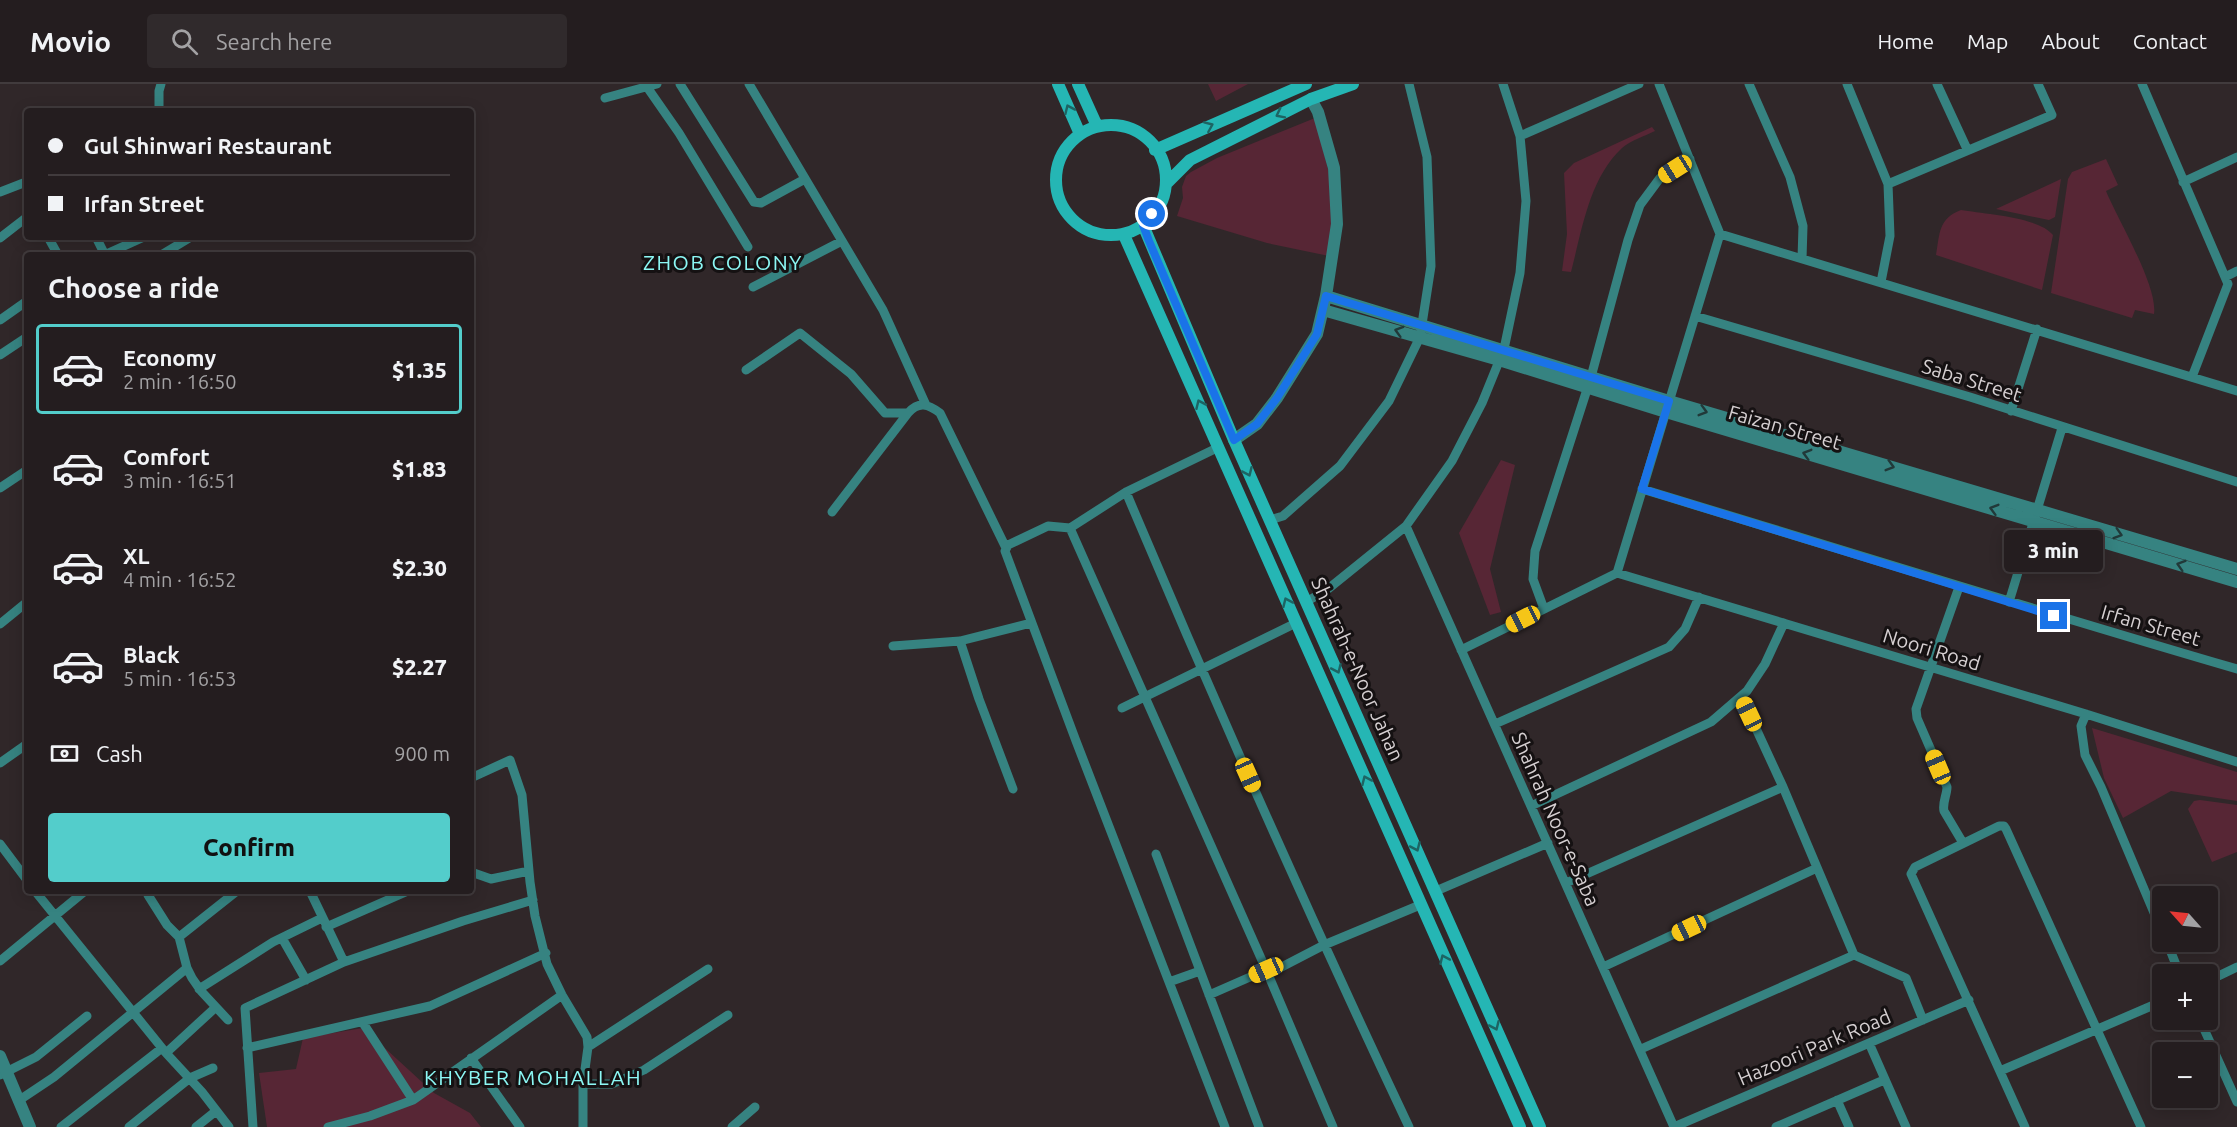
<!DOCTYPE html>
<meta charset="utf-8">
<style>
body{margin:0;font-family:Ubuntu,sans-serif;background:#302a2c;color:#f1f3f6;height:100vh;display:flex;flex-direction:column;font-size:22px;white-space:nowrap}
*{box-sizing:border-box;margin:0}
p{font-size:20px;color:#a3a2a4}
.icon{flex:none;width:33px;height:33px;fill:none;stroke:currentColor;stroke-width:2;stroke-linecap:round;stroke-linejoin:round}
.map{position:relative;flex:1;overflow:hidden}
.sheet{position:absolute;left:24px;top:168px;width:450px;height:642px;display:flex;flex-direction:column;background:#241d1f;border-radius:6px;box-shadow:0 3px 15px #0003,0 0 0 2px #413b3d}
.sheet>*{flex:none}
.guide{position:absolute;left:24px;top:24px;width:450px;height:132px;border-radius:6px;box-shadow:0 3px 15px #0003,0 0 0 2px #413b3d;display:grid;align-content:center;height:132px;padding:0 24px;background:#241d1f}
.needle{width:39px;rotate:297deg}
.buttons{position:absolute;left:2152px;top:802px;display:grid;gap:12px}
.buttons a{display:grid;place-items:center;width:66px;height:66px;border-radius:6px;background:#241d1f;box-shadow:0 3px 15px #0003,0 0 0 2px #413b3d;font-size:30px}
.end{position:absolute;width:27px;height:27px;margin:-14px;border:8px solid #1a73e8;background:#fff;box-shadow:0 0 0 3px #fff}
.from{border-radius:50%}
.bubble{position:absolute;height:42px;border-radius:6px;background:#241d1f;box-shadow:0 3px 15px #0003,0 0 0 2px #413b3d;font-size:20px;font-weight:800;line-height:42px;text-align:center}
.car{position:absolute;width:18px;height:36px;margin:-18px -9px;border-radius:8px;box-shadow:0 0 4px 2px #0007;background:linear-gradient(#f5c518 24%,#345 0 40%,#f5c518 0 76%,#345 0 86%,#f5c518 0)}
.guide b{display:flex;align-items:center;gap:21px;height:57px;font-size:22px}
.guide b+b{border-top:2px solid #413b3d}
.guide i{width:15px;height:15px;background:#f1f3f6}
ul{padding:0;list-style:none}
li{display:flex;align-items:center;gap:18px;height:90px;margin:0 12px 9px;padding:0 12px;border:3px solid transparent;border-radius:6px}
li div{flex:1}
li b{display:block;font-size:22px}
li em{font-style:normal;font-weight:800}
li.on{border-color:#53cdcb}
li>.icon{width:54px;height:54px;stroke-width:1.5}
h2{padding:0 24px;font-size:27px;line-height:72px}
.pay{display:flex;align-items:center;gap:15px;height:66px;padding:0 24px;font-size:22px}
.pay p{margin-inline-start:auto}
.cta{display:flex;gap:12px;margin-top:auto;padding:12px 24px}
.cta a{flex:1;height:69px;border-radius:6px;background:#53cdcb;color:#111;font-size:24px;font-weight:800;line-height:69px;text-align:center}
header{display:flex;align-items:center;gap:36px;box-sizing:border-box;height:84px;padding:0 30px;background:#241d1f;border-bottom:2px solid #413b3d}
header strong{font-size:28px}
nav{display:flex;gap:33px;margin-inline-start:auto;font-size:21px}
.search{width:420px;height:54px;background:#302a2c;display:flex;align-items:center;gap:15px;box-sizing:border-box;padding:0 21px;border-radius:6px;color:#a3a2a4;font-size:22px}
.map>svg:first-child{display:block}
</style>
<header>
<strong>Movio</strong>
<div class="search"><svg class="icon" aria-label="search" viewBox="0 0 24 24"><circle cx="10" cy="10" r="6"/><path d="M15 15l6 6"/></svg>Search here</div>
<nav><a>Home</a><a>Map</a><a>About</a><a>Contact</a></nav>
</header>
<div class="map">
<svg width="2237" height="1043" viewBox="0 0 2237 1043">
<rect width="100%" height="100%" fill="#302729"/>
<path fill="#572635" d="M1208,0H1248L1216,17Z
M1315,34L1331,97L1332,135L1329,172L1267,159L1177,132L1183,114L1182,103L1186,92L1191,88L1217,74Z
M1652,43L1655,47C1645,52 1631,56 1622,64C1589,95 1582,146 1571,188L1562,187L1567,150L1564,89L1574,79Z
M2106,75L2118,101L2106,107C2118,136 2158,202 2154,230L2135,226L2132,234L2051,209L2068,95L2072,88Z
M2061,95L2055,133L2049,136L1996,125Z
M1961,126C1984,130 2039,133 2053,151L2042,206L1936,171C1940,149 1938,135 1961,126Z
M1501,376L1515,381L1490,485L1501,528L1490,531L1459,449Z
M2092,644L2237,688V717L2171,707L2123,734L2104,694Z
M2200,716L2237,721V768L2212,778L2188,725L2194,717Z
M363,944L434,1009L470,1029L481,1043H267L259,989L296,985L303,954Z"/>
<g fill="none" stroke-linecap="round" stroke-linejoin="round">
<path stroke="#368381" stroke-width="9" d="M680,0L754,118L761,119L805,95
M749,0L883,226L926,321
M1749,0L1790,93L1803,142L1802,175
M1847,0L1888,100L1890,152L1881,198
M1937,0L1967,65
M2142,0L2228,200L2192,293
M647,3L679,49L748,163
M605,14L657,0
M159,27V7L161,0
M1520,52L1639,0
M2183,98L2237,73
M1888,100L2052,31L2038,0
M0,108L26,98
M1720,150L2237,307
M48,153L58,171
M96,153L105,171
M0,154L27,133
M104,171L144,153
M161,171L191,153
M2225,193L2237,187
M753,203L842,157
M1695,232L1970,313L2237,398
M0,236L27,217
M0,271L27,253
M746,286L800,249L851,290L885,329H908
M2011,327L2037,245
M1219,363L1126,408L1070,444L1048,442L1008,461L1005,467L1076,657L1225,1043
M0,404L27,386
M1642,405C1840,465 2038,527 2237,585
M1126,408C1216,622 1310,833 1409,1043
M832,428L908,329C919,317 928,320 940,329L1006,464
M1270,436L1283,432L1340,382L1389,317L1420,253L1431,182L1427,73L1409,0
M1406,442L1674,1043
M1070,444L1268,890L1333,1043
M1617,489L2086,630L2237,678
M1959,503L1916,625L1917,634L1947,703C1947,711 1942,719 1944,727L1963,759
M1306,518L1328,505L1406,442L1452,377L1482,319L1504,265L1520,189L1526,117L1520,52L1503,0
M2009,518L2062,344
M1544,525L1533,495L1535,467L1591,293L1628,156L1640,121L1660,94L1690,75
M0,540L27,518
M960,557L979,615L1013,705
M893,562L960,557L1031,539
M1461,566L1617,489L1720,150L1659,0
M1741,612L1783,703L1854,871L1906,894L1923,936
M1122,624L1296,539
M2086,630L2081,642L2085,671L2101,703L2163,850
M1495,640L1669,563L1685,545L1699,513
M0,679L27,660
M471,694L510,676L522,711L530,798L535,832L547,880L562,911L587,953L588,963L583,1000V1043
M1531,722L1711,638L1747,607L1765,580L1784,539
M0,760L27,796
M1156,770L1259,1043
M471,788L491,795L529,787
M1566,799L1783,703
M35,807L166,969L202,1008L229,1043
M310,807L344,878
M1436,807L1548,759
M148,811L167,841L179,853L187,884L192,894L201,907L228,936
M326,843L408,807
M179,853L237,807
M282,854L306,896
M2167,858L2180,891
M0,877L85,807
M1603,883L1817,784
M1268,890L1324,861L1420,821
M2208,897L2237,883
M1169,898L1200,887
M199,905L273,858L322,834
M1209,911L1266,886
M2200,936L2237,1018
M363,939L413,1016
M1869,959L1906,1043
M588,963L708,885
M247,964L430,922L546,869
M1641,965L1854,871
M166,969L216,923
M471,974L520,1043
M2000,987L2163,917
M0,991L36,973L87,932
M583,1000H612L644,986L728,931
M1837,1016L1849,1043
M18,1017L54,993L187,884
M61,1043L162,964
M129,1043L190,994L213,984
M196,1043L216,1027
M253,1043L245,924L344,878L463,837L533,816
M328,1043L370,1032L413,1016L562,911
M732,1043L755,1023
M1674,1043L1969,916
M1776,1043L1884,996
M2025,1043L1911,790L1915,783L1999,742H2004L2006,745L2141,1043"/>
<path stroke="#368381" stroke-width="12" d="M1326,212L1669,317L2237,485
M1323,226L1499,276L1666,328L2237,498
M1234,356L1257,340L1277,314L1317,250L1326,212L1337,140L1334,84L1318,28L1311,15
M0,972L30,1043"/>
<path stroke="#25b6b4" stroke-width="12" d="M1058,0L1080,50
M1078,0L1097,42
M1056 96a55 55 0 1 1 110 0a55 55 0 1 1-110 0Z
M1155,66L1306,0
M1166,100L1190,76L1311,15L1353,0
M1143,141L1234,356L1540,1043
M1124,151L1520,1043"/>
</g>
<defs><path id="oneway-chevron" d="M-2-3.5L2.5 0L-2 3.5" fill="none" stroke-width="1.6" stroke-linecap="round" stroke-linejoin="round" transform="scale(1.5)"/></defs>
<g stroke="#1d6463">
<use href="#oneway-chevron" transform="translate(1069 25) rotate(-114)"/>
<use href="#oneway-chevron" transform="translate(1280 30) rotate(153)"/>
<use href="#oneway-chevron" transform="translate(1209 42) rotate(-23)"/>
<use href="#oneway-chevron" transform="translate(1200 320) rotate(-114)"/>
<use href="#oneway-chevron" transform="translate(1248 388) rotate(66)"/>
<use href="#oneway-chevron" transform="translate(1287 518) rotate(-114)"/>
<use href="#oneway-chevron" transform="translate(1337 585) rotate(66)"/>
<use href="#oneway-chevron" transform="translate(1366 696) rotate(-114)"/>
<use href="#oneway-chevron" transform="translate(1416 763) rotate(66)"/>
<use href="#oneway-chevron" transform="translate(1444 875) rotate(-114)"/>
<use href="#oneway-chevron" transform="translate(1495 942) rotate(66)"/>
</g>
<g stroke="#213939">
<use href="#oneway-chevron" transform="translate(1399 247) rotate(-164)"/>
<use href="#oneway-chevron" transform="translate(1703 327) rotate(16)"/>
<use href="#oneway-chevron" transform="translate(1807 370) rotate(-164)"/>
<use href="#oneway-chevron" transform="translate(1890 382) rotate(16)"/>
<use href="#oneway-chevron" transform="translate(1994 425) rotate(-164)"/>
<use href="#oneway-chevron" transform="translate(2118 450) rotate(17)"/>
<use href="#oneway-chevron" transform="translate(2181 481) rotate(-163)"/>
</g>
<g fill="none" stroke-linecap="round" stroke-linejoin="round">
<path stroke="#1a73e8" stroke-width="8" d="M1152,130L1143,141L1149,157L1234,356L1257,340L1277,314L1317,250L1326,212L1669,317L1642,405L2054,532"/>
</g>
<g text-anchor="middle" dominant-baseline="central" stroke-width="6" stroke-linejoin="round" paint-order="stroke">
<g font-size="20" fill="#d5cfd1" stroke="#151112">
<text transform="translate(1972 296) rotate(17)">Saba Street</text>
<text transform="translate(1785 343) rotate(16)">Faizan Street</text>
<text transform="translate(2151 541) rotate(16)">Irfan Street</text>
<text transform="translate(1932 565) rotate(17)">Noori Road</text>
<text transform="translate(1358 585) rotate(66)">Shahrah-e-Noor Jahan</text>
<text transform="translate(1556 735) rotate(66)">Shahrah Noor-e-Saba</text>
<text transform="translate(1814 963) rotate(-23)">Hazoori Park Road</text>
</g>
<g font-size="21" letter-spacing="1.5" fill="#8cf8f5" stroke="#151112">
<text x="723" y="178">ZHOB COLONY</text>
<text x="533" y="993">KHYBER MOHALLAH</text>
</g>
</g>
</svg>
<div class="buttons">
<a><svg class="needle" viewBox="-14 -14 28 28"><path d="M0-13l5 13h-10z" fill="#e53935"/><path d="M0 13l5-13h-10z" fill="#a3a2a4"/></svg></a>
<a>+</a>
<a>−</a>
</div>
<i class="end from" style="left:1152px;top:130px"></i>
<i class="end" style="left:2054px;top:532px"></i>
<div class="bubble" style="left:2004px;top:446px;width:99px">3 min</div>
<i class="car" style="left:1675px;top:85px;rotate:238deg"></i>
<i class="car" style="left:1523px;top:535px;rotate:243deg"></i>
<i class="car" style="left:1749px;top:630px;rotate:335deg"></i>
<i class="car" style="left:1938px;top:683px;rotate:337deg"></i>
<i class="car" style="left:1248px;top:691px;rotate:156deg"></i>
<i class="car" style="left:1689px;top:844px;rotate:245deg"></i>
<i class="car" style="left:1266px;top:886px;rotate:246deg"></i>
<div class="guide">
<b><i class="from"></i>Gul Shinwari Restaurant</b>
<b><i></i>Irfan Street</b>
</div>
<section class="sheet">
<h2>Choose a ride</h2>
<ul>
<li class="on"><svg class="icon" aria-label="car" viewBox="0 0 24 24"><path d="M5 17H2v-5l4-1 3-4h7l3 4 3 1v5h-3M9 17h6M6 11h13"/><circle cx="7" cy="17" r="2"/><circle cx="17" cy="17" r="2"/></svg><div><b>Economy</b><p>2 min · 16:50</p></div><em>$1.35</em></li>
<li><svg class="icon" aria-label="car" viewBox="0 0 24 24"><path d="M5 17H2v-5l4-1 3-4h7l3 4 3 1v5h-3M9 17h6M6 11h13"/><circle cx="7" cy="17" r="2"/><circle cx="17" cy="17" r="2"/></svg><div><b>Comfort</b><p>3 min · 16:51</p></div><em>$1.83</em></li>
<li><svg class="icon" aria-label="car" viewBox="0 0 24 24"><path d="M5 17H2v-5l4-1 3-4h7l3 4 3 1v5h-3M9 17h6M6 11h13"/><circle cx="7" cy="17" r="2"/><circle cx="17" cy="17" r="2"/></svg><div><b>XL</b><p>4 min · 16:52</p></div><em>$2.30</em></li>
<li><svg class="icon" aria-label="car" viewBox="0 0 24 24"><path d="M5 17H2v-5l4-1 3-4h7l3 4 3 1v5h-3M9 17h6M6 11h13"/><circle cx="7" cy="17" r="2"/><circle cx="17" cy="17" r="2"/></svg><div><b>Black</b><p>5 min · 16:53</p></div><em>$2.27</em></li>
</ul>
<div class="pay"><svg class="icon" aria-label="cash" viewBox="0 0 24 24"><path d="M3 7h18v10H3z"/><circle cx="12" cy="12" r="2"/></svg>Cash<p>900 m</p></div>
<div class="cta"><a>Confirm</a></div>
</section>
</div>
